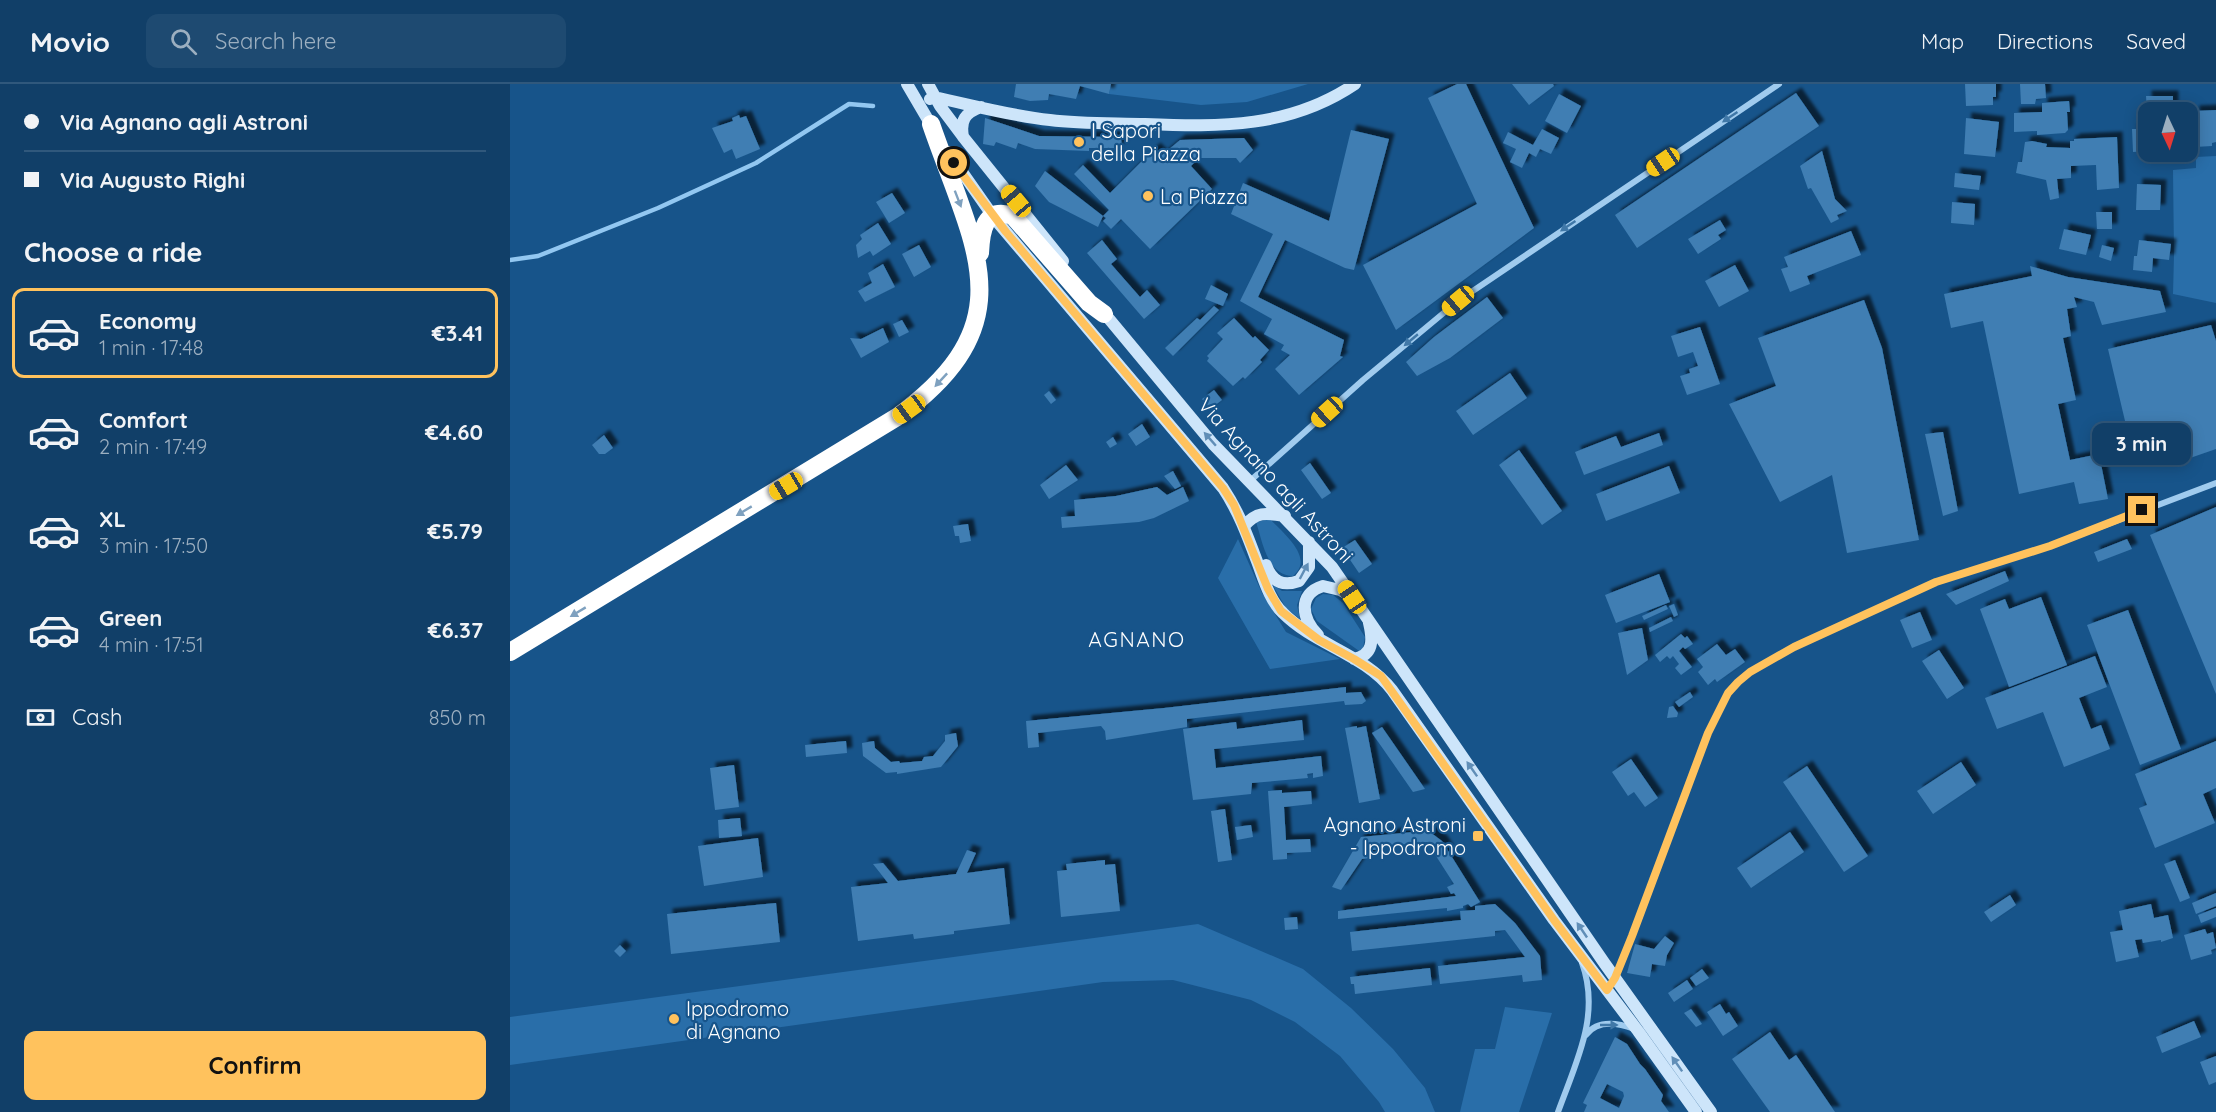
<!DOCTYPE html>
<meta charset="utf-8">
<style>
body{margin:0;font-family:Quicksand,sans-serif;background:#1e4a71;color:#f1f3f6;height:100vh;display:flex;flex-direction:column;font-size:22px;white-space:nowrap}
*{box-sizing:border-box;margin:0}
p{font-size:20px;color:#9cafc0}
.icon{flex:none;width:33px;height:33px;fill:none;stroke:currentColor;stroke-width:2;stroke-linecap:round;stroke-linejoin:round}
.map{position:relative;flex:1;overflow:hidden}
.side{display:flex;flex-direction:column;background:#113f68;width:510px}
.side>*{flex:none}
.top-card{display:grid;align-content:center;height:132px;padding:0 24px;background:#113f68}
.needle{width:39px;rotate:176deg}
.buttons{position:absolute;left:1628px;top:18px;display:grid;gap:12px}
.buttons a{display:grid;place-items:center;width:60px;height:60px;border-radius:12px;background:#113f68;box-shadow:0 3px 15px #0003,0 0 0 2px #30587c;font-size:30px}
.end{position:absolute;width:27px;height:27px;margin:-14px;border:8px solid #ffc25d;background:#111;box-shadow:0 0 0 3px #111}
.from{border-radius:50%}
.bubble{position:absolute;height:42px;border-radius:12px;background:#113f68;box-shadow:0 3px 15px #0003,0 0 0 2px #30587c;font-size:20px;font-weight:700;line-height:42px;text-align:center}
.car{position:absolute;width:18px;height:36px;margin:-18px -9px;border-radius:8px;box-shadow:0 0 4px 2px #0007;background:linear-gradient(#f5c518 24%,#345 0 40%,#f5c518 0 76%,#345 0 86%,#f5c518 0)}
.top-card b{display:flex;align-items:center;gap:21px;height:57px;font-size:22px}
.top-card b+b{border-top:2px solid #30587c}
.top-card i{width:15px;height:15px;background:#f1f3f6}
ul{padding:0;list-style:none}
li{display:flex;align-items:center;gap:18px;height:90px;margin:0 12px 9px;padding:0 12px;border:3px solid transparent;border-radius:12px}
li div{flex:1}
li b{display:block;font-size:22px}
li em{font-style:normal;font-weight:700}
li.active{border-color:#ffc25d}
li>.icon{width:54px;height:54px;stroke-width:1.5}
h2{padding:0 24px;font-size:27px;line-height:72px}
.pay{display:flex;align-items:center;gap:15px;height:66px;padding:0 24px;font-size:22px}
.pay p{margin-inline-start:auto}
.primary-button{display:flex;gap:12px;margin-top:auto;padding:12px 24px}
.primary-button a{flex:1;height:69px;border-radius:12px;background:#ffc25d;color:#111;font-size:24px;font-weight:700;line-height:69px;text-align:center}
header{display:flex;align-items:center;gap:36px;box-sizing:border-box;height:84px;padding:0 30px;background:#113f68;border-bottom:2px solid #30587c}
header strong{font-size:28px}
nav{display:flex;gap:33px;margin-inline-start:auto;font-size:21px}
.search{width:420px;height:54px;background:#1e4a71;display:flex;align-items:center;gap:15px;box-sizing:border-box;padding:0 21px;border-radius:12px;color:#9cafc0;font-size:22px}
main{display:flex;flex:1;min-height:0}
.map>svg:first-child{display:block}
</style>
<header>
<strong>Movio</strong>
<div class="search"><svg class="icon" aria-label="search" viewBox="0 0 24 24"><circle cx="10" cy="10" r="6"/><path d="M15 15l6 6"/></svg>Search here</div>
<nav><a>Map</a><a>Directions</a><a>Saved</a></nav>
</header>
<main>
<section class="side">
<div class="top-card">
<b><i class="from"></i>Via Agnano agli Astroni</b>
<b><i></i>Via Augusto Righi</b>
</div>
<h2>Choose a ride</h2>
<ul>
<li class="active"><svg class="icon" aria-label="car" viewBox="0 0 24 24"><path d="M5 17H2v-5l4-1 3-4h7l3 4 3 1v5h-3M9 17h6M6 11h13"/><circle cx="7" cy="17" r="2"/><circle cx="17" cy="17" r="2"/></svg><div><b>Economy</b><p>1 min · 17:48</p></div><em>€3.41</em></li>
<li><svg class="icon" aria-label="car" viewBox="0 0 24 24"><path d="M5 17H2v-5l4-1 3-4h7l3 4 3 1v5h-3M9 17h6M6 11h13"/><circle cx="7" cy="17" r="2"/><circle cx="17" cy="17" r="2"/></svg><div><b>Comfort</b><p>2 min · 17:49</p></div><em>€4.60</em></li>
<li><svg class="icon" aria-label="car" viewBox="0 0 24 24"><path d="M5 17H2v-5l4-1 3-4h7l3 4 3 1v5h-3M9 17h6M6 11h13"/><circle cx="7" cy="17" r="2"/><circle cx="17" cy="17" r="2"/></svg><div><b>XL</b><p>3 min · 17:50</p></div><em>€5.79</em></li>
<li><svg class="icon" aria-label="car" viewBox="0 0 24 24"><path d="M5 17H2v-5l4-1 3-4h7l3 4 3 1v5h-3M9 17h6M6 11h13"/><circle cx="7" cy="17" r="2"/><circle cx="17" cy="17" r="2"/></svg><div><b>Green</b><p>4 min · 17:51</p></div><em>€6.37</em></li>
</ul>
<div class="pay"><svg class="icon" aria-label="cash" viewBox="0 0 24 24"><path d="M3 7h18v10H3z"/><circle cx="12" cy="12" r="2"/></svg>Cash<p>850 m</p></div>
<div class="primary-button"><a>Confirm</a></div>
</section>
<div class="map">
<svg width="1706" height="1028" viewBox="0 0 1706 1028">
<defs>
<filter id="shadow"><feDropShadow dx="5.5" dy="-5.5" stdDeviation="1.5" flood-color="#0009"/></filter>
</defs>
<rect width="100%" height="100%" fill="#17548a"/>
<path fill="#296ea9" d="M601,0H798L737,18L691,21L599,10Z
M1706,72V219L1663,210L1664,171L1663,86L1686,84V73Z
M760,435C774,450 805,474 783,492C757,491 753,459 746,438Z
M728,455L752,509L776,548L830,575L760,585L708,494Z
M762,500L772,507H792L787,521L790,535L776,524Z
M813,510L823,511L833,519L855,553L852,569L807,537L801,525L806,514Z
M688,840L793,885L841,924L883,965L915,1004L925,1028H875L869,1018L830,972L785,938L741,916L663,896L593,898L0,981V933Z
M995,923L1042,929L1009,1028H950L965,965H985Z"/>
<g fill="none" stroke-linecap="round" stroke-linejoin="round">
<path stroke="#92c7f1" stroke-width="4.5" d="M0,176L28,172L148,124L246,79L339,20L363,22"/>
</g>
<path fill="#3f7eb3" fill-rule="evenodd" filter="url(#shadow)" d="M506,0H601L599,10L570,2L566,15L539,10L538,16L520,17L504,13Z
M947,0H956L1024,144L886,246L853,181L967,120L918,14Z
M1002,0H1043L1044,2L1019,21Z
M1455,0H1486V13H1483V21L1456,22Z
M1510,0H1535L1536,14L1526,15L1525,20H1511Z
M1286,9L1309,42L1127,164L1105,131Z
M1049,10L1071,22L1057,49L1035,37Z
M1636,12H1663V28H1637Z
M1559,17L1560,28H1557L1558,46L1555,49L1527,51V47L1504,48V29L1532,28V19Z
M1706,26V58L1702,59V62L1685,63L1684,27Z
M229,31L230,34L236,32L250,65L226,75L222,65L214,69L202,44L223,37L222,34Z
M475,34L529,52L611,53L612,64H579V67L525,65L508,59L506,65L486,58L484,62L473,60Z
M1456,34L1489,38L1485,73L1454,70Z
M1032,45L1049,54L1041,70L1030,65L1026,73L1019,69L1012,84L1000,78L1006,65L993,59L998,48L1023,61Z
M1622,45H1638V67L1623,68Z
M841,46L879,55L844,186L835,184L775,156L748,213L834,256L830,272L833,273L789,311L765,285L780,271L771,266L774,261L754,250L762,235L730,217L763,150L721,130L733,99L819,137Z
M1607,53L1609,104L1587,106L1586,81L1561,82V94L1547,95L1549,114L1540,116L1536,96L1506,89L1508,78H1512L1515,58L1522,57L1537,60L1536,63L1560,64V57H1564V55Z
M734,54L743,66L730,79L726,74H689L681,82L702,105L640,165L611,135L601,145L593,137L596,134L593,132L599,126L564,90L573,81L600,109L645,64L652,71L670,56Z
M1312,67L1325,115L1337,127L1327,131L1329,135L1321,139L1301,104L1298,105L1290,82Z
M535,87L593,132L588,143L539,118L525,102Z
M1445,89L1471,92L1469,106L1444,103Z
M1627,100L1651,101L1650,126H1626Z
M382,109L395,129L379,139L366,118Z
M1442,118L1465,120L1464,141L1441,139Z
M1586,128H1602V145H1587Z
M1210,136L1216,146L1208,151L1211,155L1188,170L1178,155Z
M368,139L381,160L363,172L360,167L348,174L346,161L352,155L350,151Z
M1554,145L1581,151L1576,171L1549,165Z
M1341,147L1351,171L1297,192L1300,200L1280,208L1271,185L1278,183L1274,173Z
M592,156L607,175L601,180L630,213L637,206L650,221L634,235L577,169Z
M1629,156L1661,160L1659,176L1643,174L1642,188L1623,186L1624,172H1627Z
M409,161L421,183L404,193L392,170Z
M1592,161L1604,164L1601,177L1589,173Z
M373,180L385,203L355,218L348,207L362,199L358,189Z
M1225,181L1239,207L1209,223L1195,197Z
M1520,182L1558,193L1650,207L1656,228L1592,241L1584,218L1564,213L1567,223L1557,225L1561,252L1553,254L1566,316L1548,320L1560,376L1589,370L1598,415L1569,420L1564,398L1509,410L1473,237L1441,244L1434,210L1522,192Z
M701,201L718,210L713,222L695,215Z
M977,213L993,234L940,274L907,292L896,278L924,253Z
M1354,216L1372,264L1409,456L1337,469L1322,391L1270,418L1219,320L1266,302L1248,254Z
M704,222L709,226L663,272L655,264L687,234L690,236Z
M724,234L743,254L745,252L759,266L750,276L752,278L735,295L733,293L723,302L697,277L699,274L697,272L713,255L707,249Z
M392,236L399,248L389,253L383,240Z
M1701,241L1706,257V365L1660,381L1652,369L1624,375L1598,265Z
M1190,243L1210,300L1177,311L1170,292L1180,289L1179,285L1188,282L1183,268L1168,273L1161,252Z
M373,244L379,258L351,274L340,254L351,255Z
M1000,289L1017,314L963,351L946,327Z
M704,306L712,316L700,325L692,315Z
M539,307L546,316L541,320L534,311Z
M632,340L640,353L626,362L618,350Z
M1433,348L1448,427L1433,432L1415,350Z
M1149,349L1153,361L1074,391L1065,368L1106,352L1111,363Z
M94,351L103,364L95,370H89L82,361Z
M603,353L607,360L600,364L596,358Z
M1009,366L1052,427L1032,441L989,381Z
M800,379L821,409L812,415L791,386Z
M556,381L568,396L539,415L530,401Z
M1159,382L1170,409L1096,437L1086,410Z
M663,387L671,402L665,405L654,392Z
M647,403L657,411L673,403L679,417L644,434L629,438L552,444L551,433L565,432L564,416L606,412Z
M1706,423V610L1640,451Z
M458,440L461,457L450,459L449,452H445L443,442Z
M1617,455L1622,465L1588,478L1584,468Z
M845,456L862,480L849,489L832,464Z
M1495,487L1499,497L1446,521L1436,510Z
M1149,490L1160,518L1106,539L1095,511Z
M1531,513L1557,581L1499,603L1470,525L1495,515L1499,525Z
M1164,520L1168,531L1164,533L1159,522Z
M1156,521L1158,525L1134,536L1132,532Z
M1618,526L1671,665L1630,681L1577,541Z
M1410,528L1422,556L1402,564L1390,536Z
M1161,533L1163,537L1140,548L1139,544Z
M1132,544L1138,576L1117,591L1108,549Z
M1171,550L1175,554L1177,552L1183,560L1175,565L1173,563L1169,567L1182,583L1171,591L1165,584L1169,580L1163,572L1160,575L1157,572L1150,578L1145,571Z
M1207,560L1216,571L1225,565L1235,578L1207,598L1205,595L1198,601L1188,588L1193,583L1187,575Z
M1429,566L1454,604L1437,615L1412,577Z
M1585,572L1597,603L1569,614L1581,645L1591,641L1600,665L1554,683L1533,628L1487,645L1475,614Z
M836,603V609L851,608L856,617L852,620L835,621L834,617L677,635V643L596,656L595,647L591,642L528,649L529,663L518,664L516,637L654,624Z
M1180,608L1183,613L1169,623L1165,618Z
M1163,622L1168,629L1167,633L1157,634L1159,623Z
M792,636L794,656L704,665L706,684L811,672L813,692L803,694V689L797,690L798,694L742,699L741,710L683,716L673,645L726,638L727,645Z
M847,642V644L856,642L870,715L849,719L835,644Z
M872,643L915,705L903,708L862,649Z
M446,649L448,662L431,683L387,690V688L376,689L353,672L352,659L364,657L365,664L381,678L389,677L390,679L412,677L414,673L423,672L435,657V651Z
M336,657L337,669L296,673L295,661Z
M1706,657V704L1693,710L1705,739L1645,764L1629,724L1637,721L1625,690Z
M1121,675L1148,714L1135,723L1124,708L1118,712L1102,688Z
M1451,678L1466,701L1423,730L1407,707Z
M224,681L229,723L205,726L200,684Z
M1297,682L1358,772L1334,788L1273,698Z
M772,706V709L801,707L802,720L774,723L776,756L800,755L801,768L777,769V775L763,776L758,707Z
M715,725L722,776L708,778L701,727Z
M230,734L232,752L209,754L208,736Z
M741,741L743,753L727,756L725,743Z
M913,747L920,748L932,757L970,818L961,823L958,820L953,822V824L937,827V824L828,835V827L946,812L944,809L941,810L937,803L944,800L917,758L868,763V766H861L860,774L852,775L831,806L822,803L851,753Z
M1280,748L1294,768L1241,804L1227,784Z
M248,754L253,793L194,802L188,762Z
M457,766L466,769L457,789L494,784L500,840L444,847V850L404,855L403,850L348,857L341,803L378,799L363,780L373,779L388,797L446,790Z
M595,776V781L605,780L610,827L551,833L547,787L557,786L556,780Z
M1665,776L1680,814L1670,818L1654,780Z
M1706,809V822L1686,830L1682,819Z
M1500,811L1506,821L1481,838L1474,828Z
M266,819L270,858L161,870L157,830Z
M985,820L1005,839L1030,872L1032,896L1013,898L1012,891L930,900L928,882L1015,873L995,846L985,847V852L842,867L840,848L951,836L950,827L965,826V822Z
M1641,820L1644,834L1658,831L1663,854L1651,858V856L1633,859L1632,855L1625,856L1629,873L1606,878L1600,848L1613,846L1609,827Z
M1706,824V833L1691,839L1688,831Z
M787,833L788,845L775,846L774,834Z
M1695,845L1697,850L1703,848L1706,864L1701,866L1702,870L1681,876L1674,851Z
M1155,852L1164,859L1157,871L1155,882L1142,880L1140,893L1117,889L1125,860L1144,865Z
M110,861L116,867L110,873L104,867Z
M920,884L922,901L845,910L844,900H841L840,893Z
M1192,885L1199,894L1186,902L1180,894Z
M1177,896L1183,905L1164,918L1158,909Z
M1210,920L1216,930L1219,928L1228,942L1213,952L1197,928Z
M1181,925L1192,940L1186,943L1174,929Z
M1684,937L1691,953L1652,969L1646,953Z
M1260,948L1279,976L1286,971L1325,1028H1260L1222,975Z
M1105,953L1117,960L1130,980L1135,985L1153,1011L1151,1017L1159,1028H1074L1077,1021L1073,1019ZM1097,1000L1113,1008L1114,1012L1109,1024L1090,1014Z
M1706,972V998L1699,1001L1690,978Z"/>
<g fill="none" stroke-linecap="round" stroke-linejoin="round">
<path stroke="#a0cbee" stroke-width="6" d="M740,397L853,296L948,217L1269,0
M1097,906L1105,894L1128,837L1198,649L1218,609L1228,598L1240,588L1284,563L1426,498L1540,462L1706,399
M1076,951C1088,935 1108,939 1124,945
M1048,1028C1066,978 1091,931 1072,879"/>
<path stroke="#cde5fa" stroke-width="12" d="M397,0L424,46
M418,0L430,22L454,54L553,177
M420,15L424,13C462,21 501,32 540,36C571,40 604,39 635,40C711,43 780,44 845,0
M453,53C450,36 455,29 471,23
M438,68L485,135L713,404C729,428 738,453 748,480C754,496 760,517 773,529C805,561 854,570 882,606L1044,836L1128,947L1186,1028
M590,224L703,360L822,483L1095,880L1201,1028
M734,442C747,427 756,429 775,432
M756,481C762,497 772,503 789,497L799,483V458
M808,551C792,535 787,510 813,502L830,506L841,512
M844,575C864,571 863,556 859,539"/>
<path stroke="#fff" stroke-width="18" d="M470,169C471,148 474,122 503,132L579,219L594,230
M0,568L387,333C518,238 464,165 421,40"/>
</g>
<defs><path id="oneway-solid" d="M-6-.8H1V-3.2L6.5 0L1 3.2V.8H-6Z" transform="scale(1.5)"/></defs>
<g fill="#4078a8">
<use href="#oneway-solid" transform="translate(1220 33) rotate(146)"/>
<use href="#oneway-solid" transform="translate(1058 142) rotate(146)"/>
<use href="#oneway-solid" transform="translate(901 256) rotate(140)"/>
<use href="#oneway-solid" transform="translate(1099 941)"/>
</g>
<g fill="#7fa1bf">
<use href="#oneway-solid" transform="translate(448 115) rotate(69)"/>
<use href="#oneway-solid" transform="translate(431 296) rotate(133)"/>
<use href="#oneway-solid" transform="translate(234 427) rotate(149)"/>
<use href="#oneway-solid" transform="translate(68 528) rotate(149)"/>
</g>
<g fill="#608eb7">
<use href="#oneway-solid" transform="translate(700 355) rotate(-131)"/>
<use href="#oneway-solid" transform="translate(794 487) rotate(-62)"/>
<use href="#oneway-solid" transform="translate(962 685) rotate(-125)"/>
<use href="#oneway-solid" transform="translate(1072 846) rotate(-124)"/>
<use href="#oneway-solid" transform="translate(1167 980) rotate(-125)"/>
</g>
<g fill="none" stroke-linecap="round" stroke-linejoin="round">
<path stroke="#ffc25d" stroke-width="8" d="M444,79L496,148L713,404L724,421L758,505L771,527L809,556L844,575L871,592L1044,836L1097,906L1105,894L1122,852L1198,649L1218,609L1228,598L1240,588L1284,563L1426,498L1540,462L1632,426"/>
</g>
<g fill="#ffc25d" stroke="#17548a" stroke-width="2">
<circle cx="569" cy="58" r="6"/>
<circle cx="638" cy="112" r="6"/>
<rect x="962" y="746" width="12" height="12" rx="3"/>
<circle cx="164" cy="935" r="6"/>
</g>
<g text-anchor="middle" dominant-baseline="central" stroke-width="4.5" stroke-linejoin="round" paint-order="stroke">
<g font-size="20" fill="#fff" stroke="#17548a" text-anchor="start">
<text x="581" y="46">I Sapori<tspan x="581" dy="23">della Piazza</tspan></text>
<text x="650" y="112">La Piazza</text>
<text x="956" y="740" text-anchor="end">Agnano Astroni<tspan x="956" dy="23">- Ippodromo</tspan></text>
<text x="176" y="924">Ippodromo<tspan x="176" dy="23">di Agnano</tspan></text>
</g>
<g font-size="20" fill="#fff" stroke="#17548a">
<text transform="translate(766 396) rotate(47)">Via Agnano agli Astroni</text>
</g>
<g font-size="21" letter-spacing="1.5" fill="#fff" stroke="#17548a">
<text x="627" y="555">AGNANO</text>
</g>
</g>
</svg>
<div class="buttons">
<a><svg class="needle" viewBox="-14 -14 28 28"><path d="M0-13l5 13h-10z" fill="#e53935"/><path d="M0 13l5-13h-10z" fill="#9cafc0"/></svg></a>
</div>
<i class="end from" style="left:444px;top:79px"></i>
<i class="end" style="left:1632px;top:426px"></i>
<div class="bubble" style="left:1582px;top:339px;width:99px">3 min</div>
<i class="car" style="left:1153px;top:78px;rotate:236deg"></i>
<i class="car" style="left:506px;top:117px;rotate:320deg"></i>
<i class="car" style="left:948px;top:217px;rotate:230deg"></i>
<i class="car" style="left:399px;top:325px;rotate:234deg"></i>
<i class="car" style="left:817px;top:328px;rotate:228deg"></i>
<i class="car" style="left:276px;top:402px;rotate:239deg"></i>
<i class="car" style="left:842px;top:513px;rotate:326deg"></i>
</div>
</main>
